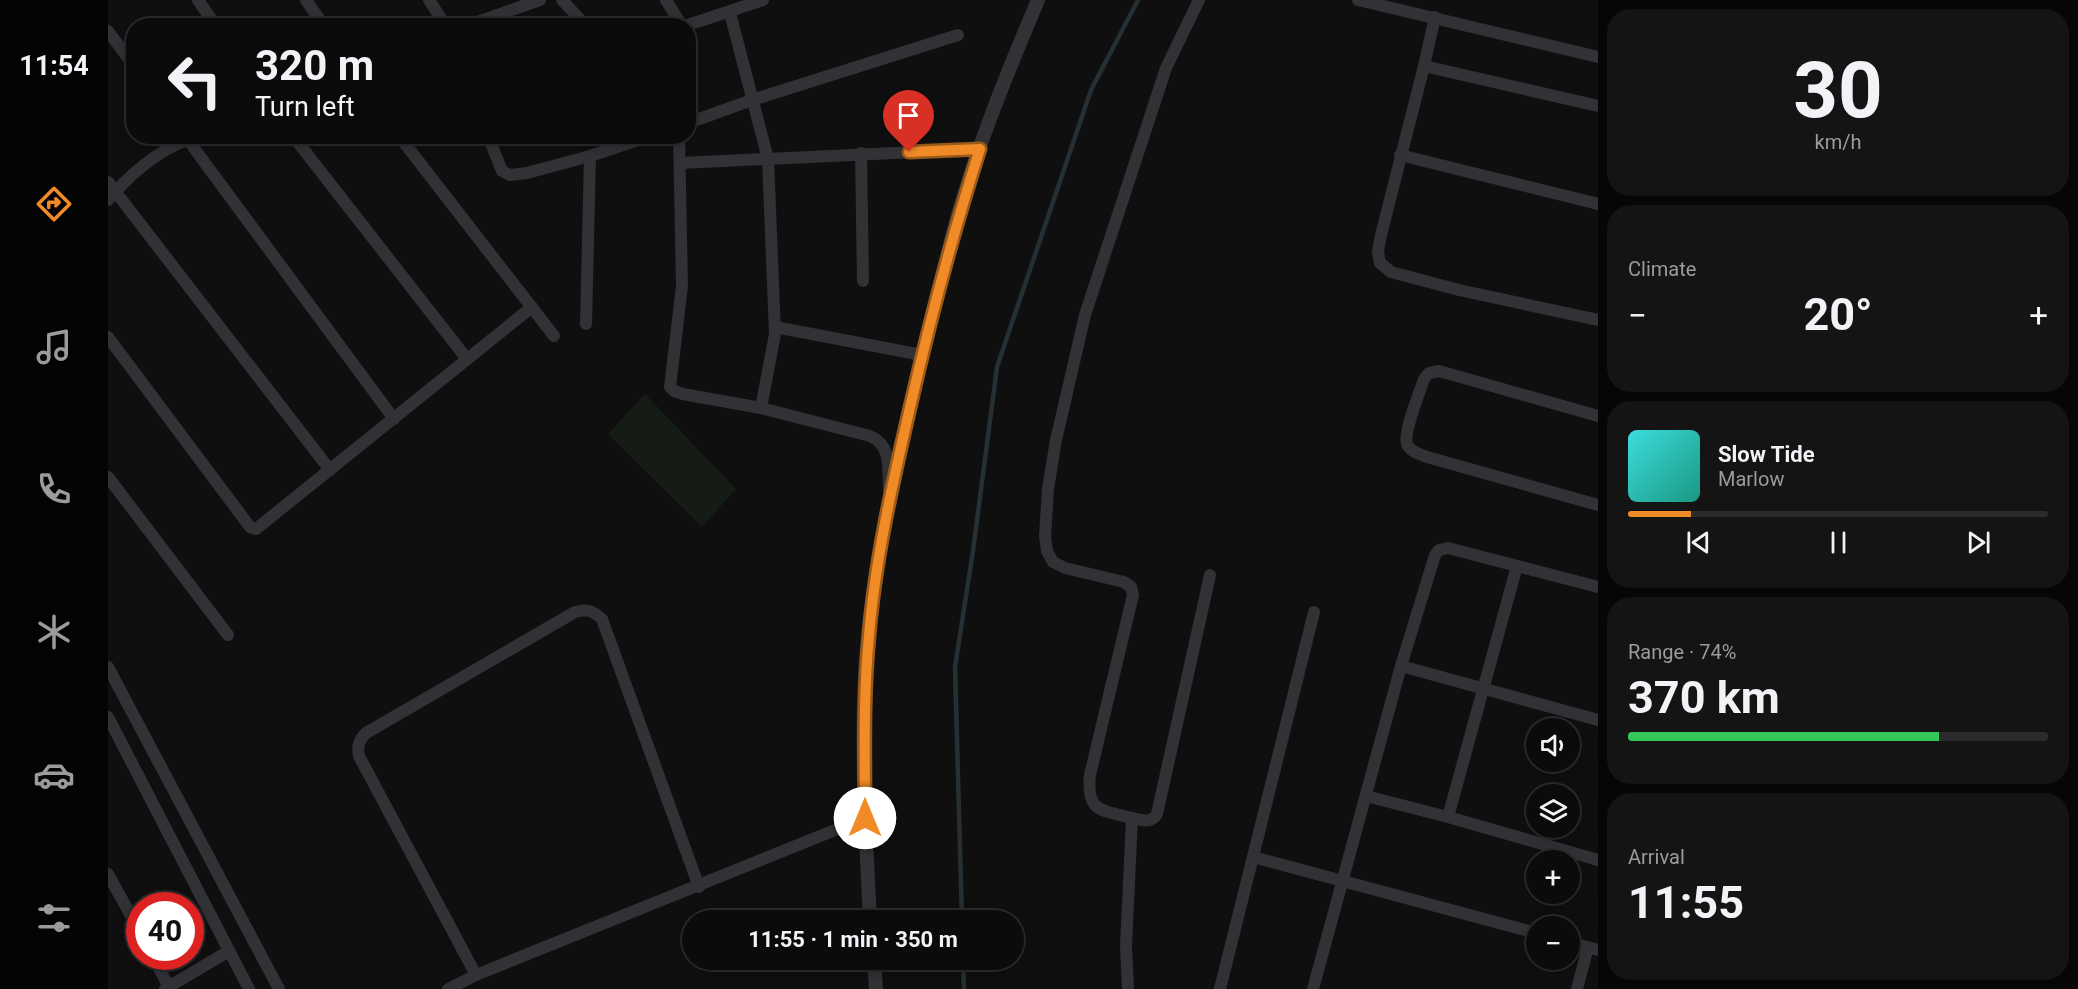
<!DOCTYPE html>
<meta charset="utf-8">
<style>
body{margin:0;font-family:Roboto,sans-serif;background:#141415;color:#f1f3f6;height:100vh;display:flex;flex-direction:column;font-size:22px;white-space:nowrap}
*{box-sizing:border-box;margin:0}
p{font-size:20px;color:#9a9b9d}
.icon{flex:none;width:33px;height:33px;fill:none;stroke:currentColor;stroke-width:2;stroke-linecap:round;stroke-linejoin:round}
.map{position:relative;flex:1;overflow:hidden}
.drawer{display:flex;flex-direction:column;gap:9px;padding:9px;background:#060607;width:480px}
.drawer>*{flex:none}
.guide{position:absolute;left:18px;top:18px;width:570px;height:126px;border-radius:24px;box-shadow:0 3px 15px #0003,0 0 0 2px #2b2b2d;background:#0b0b0c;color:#f1f3f6;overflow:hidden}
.tools{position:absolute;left:1418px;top:718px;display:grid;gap:12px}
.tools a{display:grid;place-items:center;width:54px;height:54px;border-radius:50%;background:#0b0b0c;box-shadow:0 3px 15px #0003,0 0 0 2px #2b2b2d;font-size:30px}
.speed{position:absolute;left:18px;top:892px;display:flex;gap:12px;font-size:30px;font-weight:700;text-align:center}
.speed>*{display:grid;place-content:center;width:78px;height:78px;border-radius:50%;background:#0b0b0c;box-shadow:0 3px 15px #0003,0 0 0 2px #2b2b2d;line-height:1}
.speed .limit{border:9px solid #d22;background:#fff;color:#111}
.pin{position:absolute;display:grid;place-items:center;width:51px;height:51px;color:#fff;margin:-62px -26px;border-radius:50% 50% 50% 0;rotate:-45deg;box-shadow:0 0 6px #0007}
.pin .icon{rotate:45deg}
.me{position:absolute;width:66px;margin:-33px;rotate:0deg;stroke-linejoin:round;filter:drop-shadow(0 0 4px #0008)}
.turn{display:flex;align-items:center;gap:21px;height:126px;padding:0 30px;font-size:27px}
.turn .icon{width:78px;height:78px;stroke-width:2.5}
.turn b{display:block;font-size:42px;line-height:51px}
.big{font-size:45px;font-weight:700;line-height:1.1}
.drawer .card{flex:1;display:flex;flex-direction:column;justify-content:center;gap:9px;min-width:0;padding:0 21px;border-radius:24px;background:#141415}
.drawer .dial{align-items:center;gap:0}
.dial b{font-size:78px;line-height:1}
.song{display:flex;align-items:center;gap:18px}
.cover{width:72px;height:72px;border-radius:9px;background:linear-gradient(135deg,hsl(180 70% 55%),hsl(170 70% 35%))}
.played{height:6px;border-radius:3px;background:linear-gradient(90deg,#f08b27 15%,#2b2b2d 15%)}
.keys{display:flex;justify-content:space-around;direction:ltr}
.heat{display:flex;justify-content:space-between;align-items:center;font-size:33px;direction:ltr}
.charge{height:9px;border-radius:4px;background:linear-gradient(90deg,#34c759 74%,#2b2b2d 0)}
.trip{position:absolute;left:574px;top:910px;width:342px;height:60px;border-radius:30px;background:#0b0b0c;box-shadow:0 3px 15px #0003,0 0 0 2px #2b2b2d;font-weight:700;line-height:60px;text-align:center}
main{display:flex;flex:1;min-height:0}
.tabs{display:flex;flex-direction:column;width:108px;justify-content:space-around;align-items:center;background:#040405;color:#9a9b9d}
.tabs .icon{width:42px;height:42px}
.tabs .active{color:#f08b27}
.tabs b{font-size:27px;color:#f1f3f6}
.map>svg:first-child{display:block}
</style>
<main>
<nav class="tabs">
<b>11:54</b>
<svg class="icon active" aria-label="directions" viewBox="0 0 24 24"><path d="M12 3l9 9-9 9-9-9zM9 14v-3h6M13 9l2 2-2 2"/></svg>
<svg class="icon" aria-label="music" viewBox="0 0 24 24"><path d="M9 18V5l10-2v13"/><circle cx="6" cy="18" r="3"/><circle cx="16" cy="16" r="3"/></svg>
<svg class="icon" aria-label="phone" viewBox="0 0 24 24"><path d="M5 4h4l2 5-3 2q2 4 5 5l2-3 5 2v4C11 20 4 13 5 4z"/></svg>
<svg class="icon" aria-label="climate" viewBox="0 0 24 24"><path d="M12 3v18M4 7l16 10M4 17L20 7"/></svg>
<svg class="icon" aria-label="car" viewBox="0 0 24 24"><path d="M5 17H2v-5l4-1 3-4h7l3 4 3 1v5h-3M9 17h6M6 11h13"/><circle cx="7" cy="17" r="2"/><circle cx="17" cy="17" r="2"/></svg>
<svg class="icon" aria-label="filters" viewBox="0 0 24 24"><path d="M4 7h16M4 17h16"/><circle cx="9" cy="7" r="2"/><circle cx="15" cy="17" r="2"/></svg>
</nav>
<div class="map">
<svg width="1490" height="989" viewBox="0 0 1490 989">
<rect width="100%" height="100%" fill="#0f0f10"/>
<polygon fill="#151b15" points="537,394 628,489 594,527 500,434"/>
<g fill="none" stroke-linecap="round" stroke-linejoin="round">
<g stroke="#262f33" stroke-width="4.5">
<polyline points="854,921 847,667 865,551 889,367 983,90 1030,0"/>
<polyline points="855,960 856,989"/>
</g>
<g stroke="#303235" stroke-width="12">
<polyline points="90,0 108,26"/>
<polyline points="198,0 216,26"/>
<polyline points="321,0 338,26"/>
<polyline points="454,0 478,26"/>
<polyline points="558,0 574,26"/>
<polyline points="1250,0 1490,57"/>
<polyline points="622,13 660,159 667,334 653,408"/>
<polyline points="1327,17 1316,66 1490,106"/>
<polyline points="358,26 432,0"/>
<polyline points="577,26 655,0"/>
<polyline points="0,31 26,66"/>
<polyline points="1316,66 1273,235 1270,251 1272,263 1283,272 1351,290 1490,320"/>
<polyline points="580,123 644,100 850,35"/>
<polyline points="77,136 286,419"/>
<polyline points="185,136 359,359"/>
<polyline points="291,136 446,336"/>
<polyline points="380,136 394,171 402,175 419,173 482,156 542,136"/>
<path d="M571 136 574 286 562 387 566 391 575 394 653 408 762 436C784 445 780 469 781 490"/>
<polyline points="753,153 755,281"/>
<polyline points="1292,155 1490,204"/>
<polyline points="572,163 872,149"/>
<polyline points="0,182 222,470"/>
<path d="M0 200C24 172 56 145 92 136"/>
<polyline points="478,324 482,156"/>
<polyline points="667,327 814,355"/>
<polyline points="0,337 142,527 148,529 424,307"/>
<path d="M1490 416 1331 371 1321 373 1316 379C1312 392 1295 432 1299 444 1302 452 1312 454 1319 457L1490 505"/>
<polyline points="0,477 120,635"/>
<polyline points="1293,666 1327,555 1331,550 1340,548 1490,587"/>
<polyline points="0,667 171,989"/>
<polyline points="0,717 141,989"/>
<polyline points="1258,796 1340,817 1409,566"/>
<polyline points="1340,817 1490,860"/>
<path d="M1024 818C1035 820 1043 824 1049 814L1102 575"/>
<polyline points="1145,857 1428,933"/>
<polyline points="0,874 32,932"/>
<polyline points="1461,942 1490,950"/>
<polyline points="45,957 61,987"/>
<path d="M368 975 251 756C249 746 251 740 258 733L467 612C479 609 484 610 494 619L591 887"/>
<polyline points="57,989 121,951"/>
<polyline points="340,989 368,975 757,818"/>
<path d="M1020 989 1018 946 1024 818C994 810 978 813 982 775L1025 595 1023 587 1016 582 957 568 945 562 939 551 937 536 940 489 948 440 977 315 1058 68 1091 0"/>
<polyline points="1112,989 1206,612"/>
<polyline points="1205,989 1293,666 1490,720"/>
<polyline points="1469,989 1480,947"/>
</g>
<g stroke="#303235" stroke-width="14">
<path d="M762 921C758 839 753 756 757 674 762 584 782 495 802 407 817 344 832 281 849 218 870 144 900 71 930 0"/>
<polyline points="766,960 768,989"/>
</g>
</g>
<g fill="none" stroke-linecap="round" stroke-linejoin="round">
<defs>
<path id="route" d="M757 818C757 758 755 697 761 636 767 561 784 486 801 412 821 324 844 236 872 149L801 152"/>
</defs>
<use href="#route" stroke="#9c5a19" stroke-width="15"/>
<use href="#route" stroke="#f08b27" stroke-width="10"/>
</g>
</svg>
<div class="tools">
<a><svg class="icon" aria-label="sound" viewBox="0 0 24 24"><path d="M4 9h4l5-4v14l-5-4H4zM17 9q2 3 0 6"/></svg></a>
<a><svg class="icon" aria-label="layers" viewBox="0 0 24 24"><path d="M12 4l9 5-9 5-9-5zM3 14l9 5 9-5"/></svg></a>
<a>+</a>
<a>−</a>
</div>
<div class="speed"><div class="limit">40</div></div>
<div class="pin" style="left:801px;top:152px;background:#d93025"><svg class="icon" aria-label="arrive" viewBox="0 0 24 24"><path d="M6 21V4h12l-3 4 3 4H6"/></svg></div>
<svg class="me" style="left:757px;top:818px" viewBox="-20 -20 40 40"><circle r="19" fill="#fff"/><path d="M0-13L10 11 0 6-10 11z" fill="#f08b27"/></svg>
<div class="trip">11:55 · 1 min · 350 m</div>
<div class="guide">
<div class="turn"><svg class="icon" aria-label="left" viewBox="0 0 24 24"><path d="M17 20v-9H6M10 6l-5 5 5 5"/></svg><div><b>320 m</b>Turn left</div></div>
</div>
</div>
<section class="drawer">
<div class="card dial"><b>30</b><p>km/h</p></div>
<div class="card"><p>Climate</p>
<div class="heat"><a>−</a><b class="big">20°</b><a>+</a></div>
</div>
<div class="card">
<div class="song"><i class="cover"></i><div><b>Slow Tide</b><p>Marlow</p></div></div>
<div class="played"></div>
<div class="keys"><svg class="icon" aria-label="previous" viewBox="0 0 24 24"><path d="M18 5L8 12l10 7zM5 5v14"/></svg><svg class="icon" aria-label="pause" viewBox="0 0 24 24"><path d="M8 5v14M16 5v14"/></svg><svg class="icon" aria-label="next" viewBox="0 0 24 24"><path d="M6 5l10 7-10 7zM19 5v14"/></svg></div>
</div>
<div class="card"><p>Range · 74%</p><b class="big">370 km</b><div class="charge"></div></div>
<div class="card"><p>Arrival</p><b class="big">11:55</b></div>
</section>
</main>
